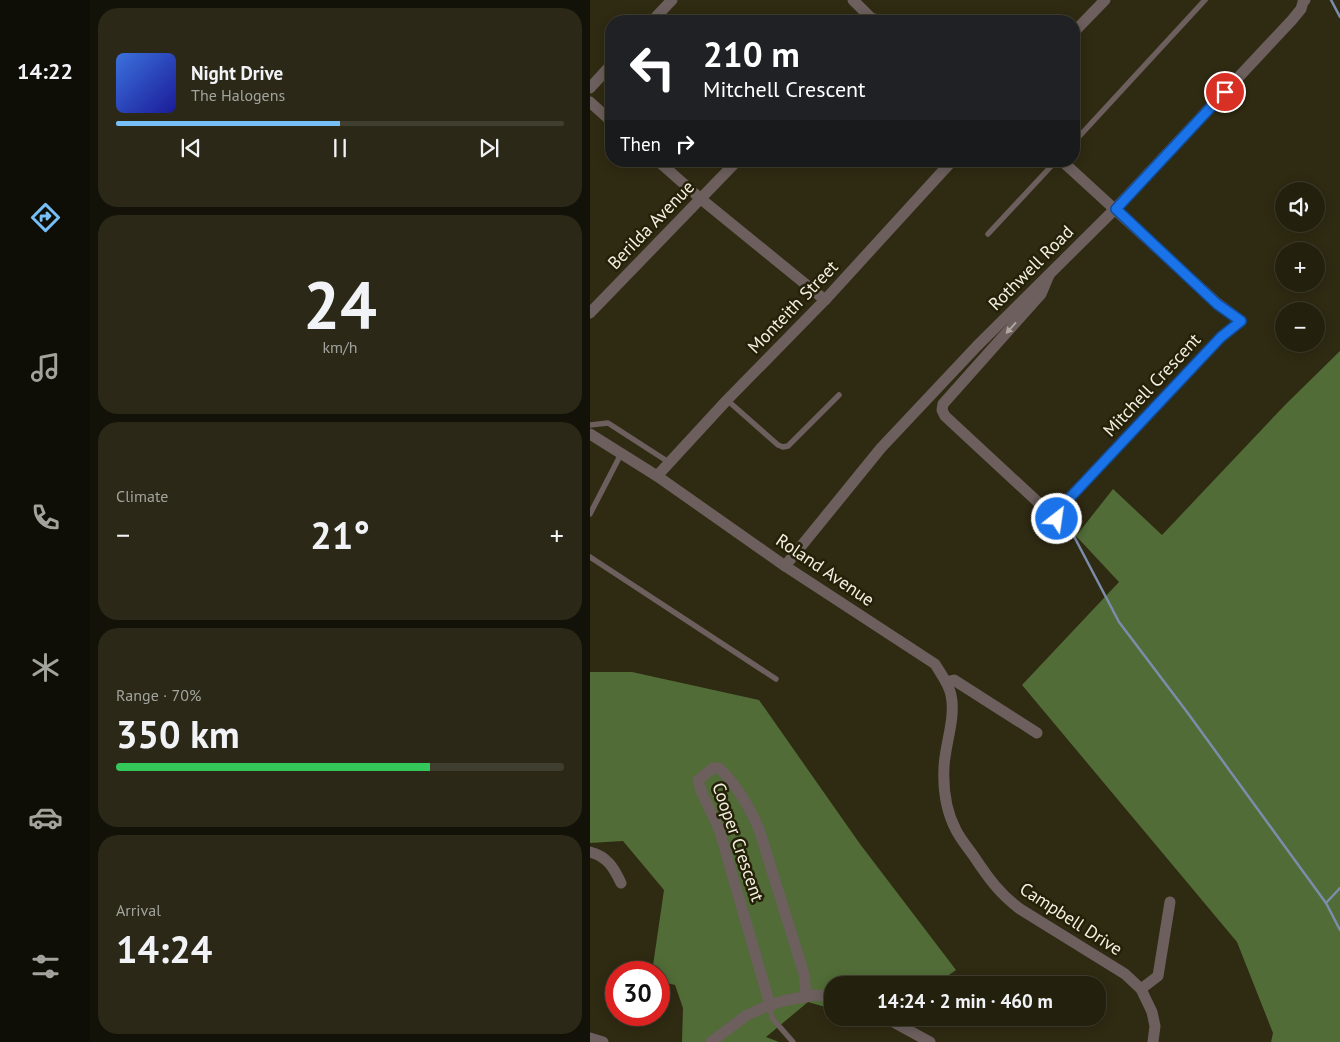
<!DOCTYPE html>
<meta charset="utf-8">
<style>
body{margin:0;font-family:"PT Sans",sans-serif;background:#2b2817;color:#f1f3f6;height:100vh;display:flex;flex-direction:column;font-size:19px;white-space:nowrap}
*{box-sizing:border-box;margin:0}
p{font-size:16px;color:#a3a39e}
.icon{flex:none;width:28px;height:28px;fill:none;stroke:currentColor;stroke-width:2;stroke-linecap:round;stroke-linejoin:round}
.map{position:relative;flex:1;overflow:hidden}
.panel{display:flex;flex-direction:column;gap:8px;padding:8px;background:#131208;width:500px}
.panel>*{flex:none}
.banner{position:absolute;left:15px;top:15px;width:475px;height:152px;border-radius:20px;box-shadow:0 2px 12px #0003,0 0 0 1px #403e2e;background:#202124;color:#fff;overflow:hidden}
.tools{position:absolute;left:685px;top:182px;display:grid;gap:10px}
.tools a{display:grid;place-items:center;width:50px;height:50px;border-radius:50%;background:#23200e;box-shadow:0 2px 12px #0003,0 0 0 1px #403e2e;font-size:25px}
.speed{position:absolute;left:15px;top:961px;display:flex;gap:10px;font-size:25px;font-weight:700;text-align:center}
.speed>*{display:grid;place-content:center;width:65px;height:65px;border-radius:50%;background:#23200e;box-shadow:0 2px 12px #0003,0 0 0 1px #403e2e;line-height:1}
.speed .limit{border:8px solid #d22;background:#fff;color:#111}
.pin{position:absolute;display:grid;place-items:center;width:42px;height:42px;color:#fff;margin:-21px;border:2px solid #fff;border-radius:50%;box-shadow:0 1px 5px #0007}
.me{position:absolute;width:55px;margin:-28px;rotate:30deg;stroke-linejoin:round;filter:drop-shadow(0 0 4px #0008)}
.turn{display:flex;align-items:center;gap:18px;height:105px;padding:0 15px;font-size:22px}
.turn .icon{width:65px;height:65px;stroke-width:2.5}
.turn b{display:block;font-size:35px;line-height:42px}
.then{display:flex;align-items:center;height:48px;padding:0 15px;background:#0003;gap:10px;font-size:19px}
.big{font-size:38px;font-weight:700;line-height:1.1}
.panel .card{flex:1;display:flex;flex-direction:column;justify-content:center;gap:8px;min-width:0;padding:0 18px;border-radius:20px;background:#2b2817}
.panel .dial{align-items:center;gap:0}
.dial b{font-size:65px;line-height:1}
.song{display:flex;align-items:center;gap:15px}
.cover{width:60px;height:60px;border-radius:8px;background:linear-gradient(135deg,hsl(220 70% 55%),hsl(240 70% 35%))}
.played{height:5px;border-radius:2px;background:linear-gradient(90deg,#77bff7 50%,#403e2e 50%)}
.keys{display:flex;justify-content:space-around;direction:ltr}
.heat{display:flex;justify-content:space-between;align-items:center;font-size:28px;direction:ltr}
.charge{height:8px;border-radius:4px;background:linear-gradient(90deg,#34c759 70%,#403e2e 0)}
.trip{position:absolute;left:234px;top:976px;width:282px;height:50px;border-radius:20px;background:#23200e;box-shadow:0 2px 12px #0003,0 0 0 1px #403e2e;font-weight:700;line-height:50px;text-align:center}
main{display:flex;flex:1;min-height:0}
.tabs{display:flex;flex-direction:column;width:90px;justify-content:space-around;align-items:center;background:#0e0d06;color:#a3a39e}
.tabs .icon{width:35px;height:35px}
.tabs .current{color:#77bff7}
.tabs b{font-size:22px;color:#f1f3f6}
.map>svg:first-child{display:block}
</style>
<main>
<nav class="tabs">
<b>14:22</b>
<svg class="icon current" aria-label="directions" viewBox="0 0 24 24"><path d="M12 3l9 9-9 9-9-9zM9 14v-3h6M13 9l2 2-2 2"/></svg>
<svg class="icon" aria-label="music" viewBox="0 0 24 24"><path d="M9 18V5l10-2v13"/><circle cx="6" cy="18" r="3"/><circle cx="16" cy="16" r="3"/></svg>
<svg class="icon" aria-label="phone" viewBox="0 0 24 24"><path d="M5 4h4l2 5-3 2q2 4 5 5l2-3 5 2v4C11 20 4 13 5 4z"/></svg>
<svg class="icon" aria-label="climate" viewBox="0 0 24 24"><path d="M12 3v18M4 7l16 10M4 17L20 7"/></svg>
<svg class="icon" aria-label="car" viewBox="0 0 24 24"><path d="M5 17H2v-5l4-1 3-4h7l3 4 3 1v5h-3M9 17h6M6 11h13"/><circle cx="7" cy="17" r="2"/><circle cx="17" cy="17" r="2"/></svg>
<svg class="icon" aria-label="filters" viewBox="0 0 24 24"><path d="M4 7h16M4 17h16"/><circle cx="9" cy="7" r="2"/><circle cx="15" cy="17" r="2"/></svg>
</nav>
<section class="panel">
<div class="card">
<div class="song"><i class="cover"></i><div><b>Night Drive</b><p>The Halogens</p></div></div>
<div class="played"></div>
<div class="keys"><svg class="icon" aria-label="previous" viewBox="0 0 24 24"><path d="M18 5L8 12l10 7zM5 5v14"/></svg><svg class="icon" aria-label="pause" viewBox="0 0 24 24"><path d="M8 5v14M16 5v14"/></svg><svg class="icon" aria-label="next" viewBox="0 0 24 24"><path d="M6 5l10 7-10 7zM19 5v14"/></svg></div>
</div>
<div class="card dial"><b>24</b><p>km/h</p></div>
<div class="card"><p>Climate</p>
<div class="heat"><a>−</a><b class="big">21°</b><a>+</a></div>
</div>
<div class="card"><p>Range · 70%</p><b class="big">350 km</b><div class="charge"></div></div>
<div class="card"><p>Arrival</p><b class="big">14:24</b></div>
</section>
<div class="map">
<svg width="750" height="1042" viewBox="0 0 750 1042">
<rect width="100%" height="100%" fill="#2f2a12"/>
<g fill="#516c37">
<polygon points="750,351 750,1042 681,1042 683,1033 647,942 432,685 529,582 486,536 523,489 572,535 695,405"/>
<polygon points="0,672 42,672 169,700 270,844 366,970 345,985 242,985 242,1009 218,1002 176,1037 189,1042 92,1042 93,1008 85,985 69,981 69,972 62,972 74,890 33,841 0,843"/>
</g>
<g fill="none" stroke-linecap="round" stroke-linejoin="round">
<g stroke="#7c8dab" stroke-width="2.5">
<polyline points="741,0 750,17"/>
<polyline points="477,523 529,622 597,712 736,903 750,930"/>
<polyline points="736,903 750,888"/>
</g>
<g stroke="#6c5f5e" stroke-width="5.5">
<polyline points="484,142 615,0"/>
<polyline points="398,234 466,161"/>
<polyline points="137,400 188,445 193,447 198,446 249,395"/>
<polyline points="0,425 18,423 80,463"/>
<polyline points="0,514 31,454"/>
<polyline points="0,557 186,679"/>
<polyline points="180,1005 182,1018 203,1042"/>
</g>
<g stroke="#6c5f5e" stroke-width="11">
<polyline points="263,0 281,18 292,21"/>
<polyline points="62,21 82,0"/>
<polyline points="484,32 515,0"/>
<polyline points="0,88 21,65"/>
<polyline points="0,102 21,121"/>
<polyline points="68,161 111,199 235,300"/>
<polyline points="459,275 451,294 353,404 352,410 355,416 451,505 465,508 473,505 631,337 651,321 627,303 472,161"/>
<polyline points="0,313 147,161"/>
<path d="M0 434 67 476 195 566 345 664C351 674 359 684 361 695 366 718 355 744 354 767 353 787 356 811 366 830 371 840 379 849 385 858 399 879 410 894 430 909L535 974 551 989 562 1012 565 1026 563 1042"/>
<polyline points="67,476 137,400 235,300 362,161"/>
<polyline points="465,508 468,530"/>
<polyline points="195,566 291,448 387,346 525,209 702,20 711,9 713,2 715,0"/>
<polyline points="356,682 364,680 447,733"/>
<path d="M0 852C17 856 24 868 31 883"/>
<polyline points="551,989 568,976 580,902"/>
<path d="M180 1005 129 829 111 791 108 780 123 768H129C147 785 159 806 169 829L214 974 216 997"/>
<polyline points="296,1018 340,1042"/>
<polyline points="0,1038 13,1042"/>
<polyline points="121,1042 157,1015 180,1005 197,1000 226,995 242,997"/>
</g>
</g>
<defs><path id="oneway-solid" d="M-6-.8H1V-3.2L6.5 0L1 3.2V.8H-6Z" transform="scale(1.25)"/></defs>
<use fill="#b0a8a0" href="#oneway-solid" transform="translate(421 328) rotate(132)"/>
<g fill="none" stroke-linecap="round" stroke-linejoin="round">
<defs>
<polyline id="route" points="467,519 465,508 473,505 631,337 651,321 627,304 526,209 635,92"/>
</defs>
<use href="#route" stroke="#114b97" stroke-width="12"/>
<use href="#route" stroke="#1a73e8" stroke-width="9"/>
</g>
<g text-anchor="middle" stroke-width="5" stroke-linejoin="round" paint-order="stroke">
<g font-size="18" fill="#f3f0e2" stroke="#252008">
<text transform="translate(61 225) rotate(-46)" y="6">Berilda Avenue</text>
<text transform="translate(441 268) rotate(-45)" y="6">Rothwell Road</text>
<text transform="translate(203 307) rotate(-46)" y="6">Monteith Street</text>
<text transform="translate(562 385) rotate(-47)" y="6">Mitchell Crescent</text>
<text transform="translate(235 570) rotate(34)" y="6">Roland Avenue</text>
<text transform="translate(148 842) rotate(71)" y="6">Cooper Crescent</text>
<text transform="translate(481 919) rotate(33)" y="6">Campbell Drive</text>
</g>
</g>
</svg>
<div class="tools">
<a><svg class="icon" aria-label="sound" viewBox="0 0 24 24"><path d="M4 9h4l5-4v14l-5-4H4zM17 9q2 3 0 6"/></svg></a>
<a>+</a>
<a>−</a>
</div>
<div class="speed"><div class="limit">30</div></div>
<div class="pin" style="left:635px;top:92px;background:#d93025"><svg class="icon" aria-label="arrive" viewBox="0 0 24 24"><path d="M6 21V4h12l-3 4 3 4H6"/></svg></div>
<svg class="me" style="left:467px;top:519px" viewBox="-20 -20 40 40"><circle r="17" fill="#1a73e8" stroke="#fff" stroke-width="3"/><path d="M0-11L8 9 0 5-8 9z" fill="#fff"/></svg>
<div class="trip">14:24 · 2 min · 460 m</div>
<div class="banner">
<div class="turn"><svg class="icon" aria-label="left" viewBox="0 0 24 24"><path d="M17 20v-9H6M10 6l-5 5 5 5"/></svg><div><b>210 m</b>Mitchell Crescent</div></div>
<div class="then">Then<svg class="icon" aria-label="right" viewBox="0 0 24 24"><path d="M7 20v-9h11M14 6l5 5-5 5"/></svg></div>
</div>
</div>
</main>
